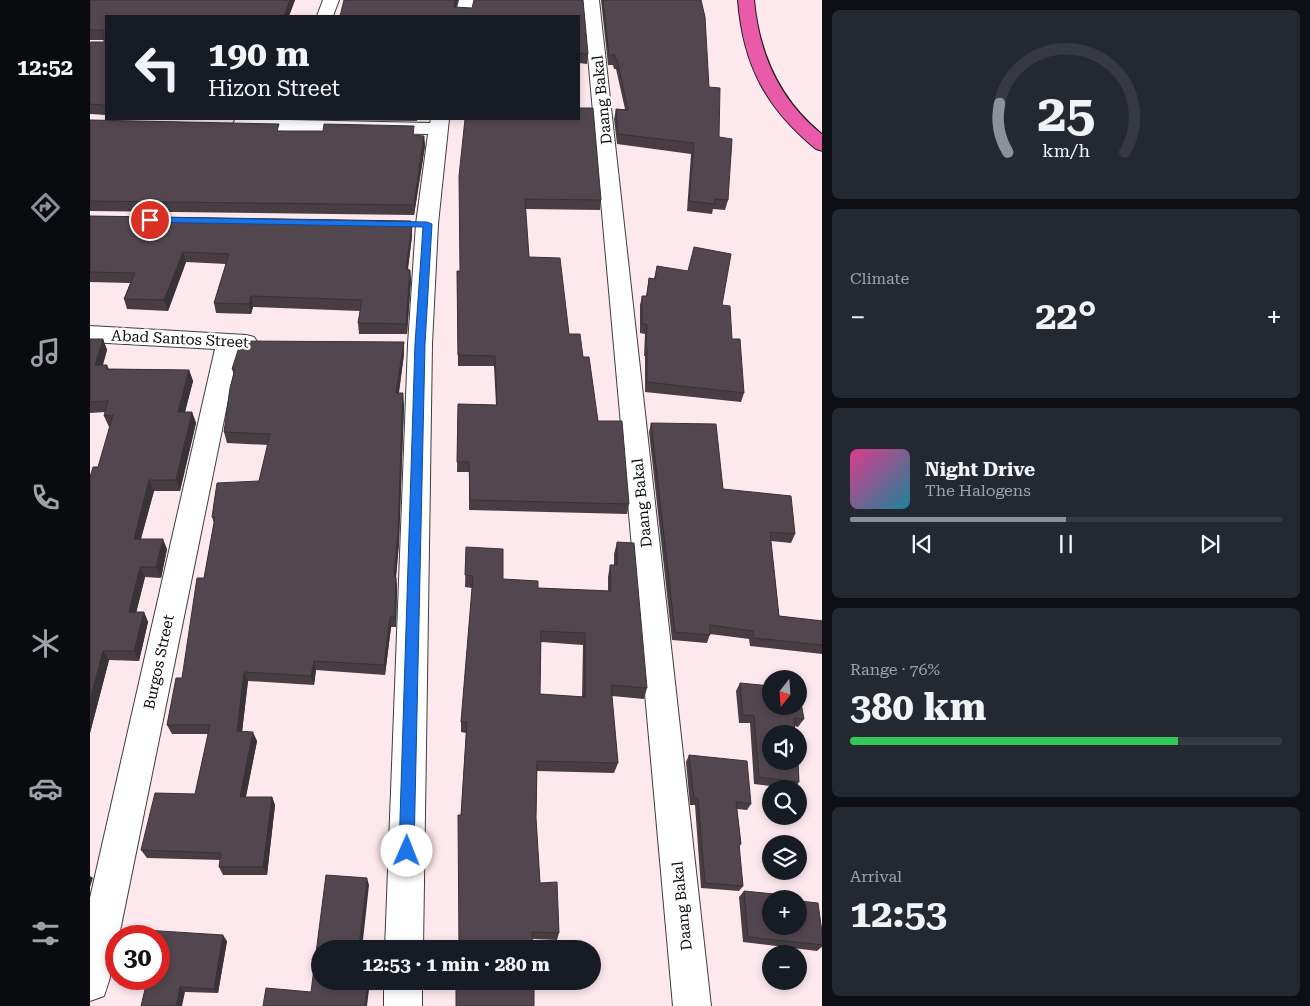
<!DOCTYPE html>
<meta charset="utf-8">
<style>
body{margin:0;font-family:"Roboto Serif",serif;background:#242831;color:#f1f3f6;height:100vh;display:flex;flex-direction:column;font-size:19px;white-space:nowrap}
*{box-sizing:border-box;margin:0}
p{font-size:16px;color:#9ea1a6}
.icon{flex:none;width:28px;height:28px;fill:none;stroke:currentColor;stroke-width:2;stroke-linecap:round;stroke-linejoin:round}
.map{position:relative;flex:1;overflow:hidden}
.panel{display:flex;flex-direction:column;gap:10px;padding:10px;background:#0d0f14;width:488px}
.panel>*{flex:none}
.top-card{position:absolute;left:15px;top:15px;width:475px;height:105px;border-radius:0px;box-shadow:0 2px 8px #0003;background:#171b24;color:#f1f3f6;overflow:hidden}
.needle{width:32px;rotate:197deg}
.controls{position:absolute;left:672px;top:670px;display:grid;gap:10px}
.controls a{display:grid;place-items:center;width:45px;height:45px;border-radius:50%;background:#171b24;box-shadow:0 2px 8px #0003;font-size:25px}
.speed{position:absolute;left:15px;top:925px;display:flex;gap:10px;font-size:25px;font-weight:700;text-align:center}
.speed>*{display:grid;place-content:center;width:65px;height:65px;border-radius:50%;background:#171b24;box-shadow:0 2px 8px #0003;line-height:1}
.speed .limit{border:8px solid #d22;background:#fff;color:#111}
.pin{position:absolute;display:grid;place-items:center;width:42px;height:42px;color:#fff;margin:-21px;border:2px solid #fff;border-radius:50%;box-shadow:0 1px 5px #0007}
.me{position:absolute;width:55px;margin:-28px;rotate:1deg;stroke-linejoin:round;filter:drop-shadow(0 0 4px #0008)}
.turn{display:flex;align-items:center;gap:18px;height:105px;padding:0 20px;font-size:22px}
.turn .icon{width:65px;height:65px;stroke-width:2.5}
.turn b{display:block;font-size:35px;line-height:42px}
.big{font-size:38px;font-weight:700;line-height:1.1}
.panel .tile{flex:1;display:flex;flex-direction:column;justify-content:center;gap:8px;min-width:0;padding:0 18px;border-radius:8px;background:#242831}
.panel .dial{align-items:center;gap:0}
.dial svg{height:130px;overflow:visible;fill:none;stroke:#363941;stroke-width:7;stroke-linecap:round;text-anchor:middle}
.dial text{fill:#f1f3f6;stroke:none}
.song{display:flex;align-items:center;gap:15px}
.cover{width:60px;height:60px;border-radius:8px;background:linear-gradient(135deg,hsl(330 70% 55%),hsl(190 70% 35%))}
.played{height:5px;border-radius:2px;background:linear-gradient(90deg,#8c9099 50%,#363941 50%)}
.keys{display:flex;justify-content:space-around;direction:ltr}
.heat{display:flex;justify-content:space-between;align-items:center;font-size:28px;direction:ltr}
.charge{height:8px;border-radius:4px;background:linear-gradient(90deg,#34c759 76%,#363941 0)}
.trip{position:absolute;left:221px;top:940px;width:290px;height:50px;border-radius:25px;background:#171b24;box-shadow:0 2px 8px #0003;font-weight:700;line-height:50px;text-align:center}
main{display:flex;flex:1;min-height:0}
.menu{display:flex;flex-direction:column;width:90px;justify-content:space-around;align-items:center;background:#090b0e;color:#9ea1a6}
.menu .icon{width:35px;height:35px}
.menu .on{color:#8c9099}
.menu b{font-size:22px;color:#f1f3f6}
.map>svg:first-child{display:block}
</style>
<main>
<nav class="menu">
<b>12:52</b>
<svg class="icon on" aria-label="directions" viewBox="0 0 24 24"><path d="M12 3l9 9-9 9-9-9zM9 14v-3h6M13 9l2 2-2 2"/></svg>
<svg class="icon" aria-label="music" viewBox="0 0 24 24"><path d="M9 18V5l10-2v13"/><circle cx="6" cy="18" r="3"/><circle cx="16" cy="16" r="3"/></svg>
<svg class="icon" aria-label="phone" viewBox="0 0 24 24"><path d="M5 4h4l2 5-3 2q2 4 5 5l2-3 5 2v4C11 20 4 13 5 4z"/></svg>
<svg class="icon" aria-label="climate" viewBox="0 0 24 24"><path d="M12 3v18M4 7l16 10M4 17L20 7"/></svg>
<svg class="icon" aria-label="car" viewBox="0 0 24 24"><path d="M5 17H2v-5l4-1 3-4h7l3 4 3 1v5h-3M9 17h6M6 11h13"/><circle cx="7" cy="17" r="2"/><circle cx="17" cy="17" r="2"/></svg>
<svg class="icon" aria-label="filters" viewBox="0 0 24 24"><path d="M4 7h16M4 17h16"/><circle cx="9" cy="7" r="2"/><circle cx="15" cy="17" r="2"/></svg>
</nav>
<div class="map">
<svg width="733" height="1006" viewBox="0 0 733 1006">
<rect width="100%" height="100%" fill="#fde9ed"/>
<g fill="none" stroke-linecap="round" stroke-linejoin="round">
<defs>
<g id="street">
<polygon points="233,0 249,0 243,16 227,16"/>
<polygon points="369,0 385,0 381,16 365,16"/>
<polygon points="493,0 509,0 621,1006 583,1006"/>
<polygon points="150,119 340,123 341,119 359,119 348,224 342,344 333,949 295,949 318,344 326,224 338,134 152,130 145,128 143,124 145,120"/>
<path d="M0 326 156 335 164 337 168 343 164 349 148 351 29 936H26C26 956 21 977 14 996L0 1001V898L125 349 0 342Z"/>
<rect x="294" y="981" width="38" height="25"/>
</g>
<path id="highway" d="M648 0H664C669 54 689 100 733 135V151L726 149C676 108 653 65 648 0Z"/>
</defs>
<use href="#street" stroke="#3d3d3d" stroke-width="2"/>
<use href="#highway" stroke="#1b1b1b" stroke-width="2"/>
<use href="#street" fill="#fff" fill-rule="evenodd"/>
<use href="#highway" fill="#e95ba9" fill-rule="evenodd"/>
</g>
<g fill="#473d43" fill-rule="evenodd">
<polygon points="0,0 205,0 199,16 16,16 16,115 0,114 0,42 14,42 14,40 0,40"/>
<polygon points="254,0 368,0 366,7 498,54 497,64 489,63"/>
<polygon points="511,0 611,0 619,87 629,137 638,200 635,210 623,209 622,214 597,211 601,154 527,144 524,119 526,109 535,109 526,69 524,69 523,65 518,65"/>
<polygon points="238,119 327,119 327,121 239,120"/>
<polygon points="375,119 511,200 510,210 435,209 439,257 479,334 493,357 508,421 539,504 537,514 379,510 379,472 367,472 368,404 406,405 404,366 368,366 367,271 370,271"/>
<polygon points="0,120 190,131 334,136 335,146 324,215 0,211"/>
<polygon points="0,216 322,226 322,236 318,270 320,270 321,280 317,334 269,334 268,323 270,311 163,307 161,314 126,313 124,303 136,264 96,262 78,311 37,309 34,299 40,283 0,282"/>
<polygon points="567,266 632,305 642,339 654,393 651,402 555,392 555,356 554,356 555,334 550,333 550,305 552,296 556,296 559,278 564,279"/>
<polygon points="0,339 13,339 17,350 13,365 17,365 19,369 99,370 103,381 95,412 102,412 106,423 90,491 64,491 51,539 77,549 71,578 55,577 46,612 54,612 58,622 49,661 19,660 0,733 0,477 8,467 20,426 19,427 14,416 15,412 0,413"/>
<polygon points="314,342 314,354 309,393 314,405 309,543 306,577 307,588 306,627 301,627 295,675 226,670 224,685 158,681 152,732 167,741 156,797 182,797 185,805 177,875 133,875 129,867 130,860 57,858 51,850 105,794 118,734 82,734 77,725 92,678 114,578 124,523 122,517 169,481 178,445 137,443 134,432 144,375 142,369"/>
<polygon points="561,423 633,489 705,534 701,543 681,541 689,616 733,621 732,654 660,646 659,639 620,634 617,643 582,640 559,432"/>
<path d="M527 542 557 688 554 699 522 696 528 763 524 773 447 771 446 818 450 883 469 933 467 940 443 939 371 815 376 733 371 732V722L382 588 375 587 376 547 413 579 448 588 518 591V577L520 565H524V554ZM451 642 493 645 492 697 450 694Z"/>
<polygon points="650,683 714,719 708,727 705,726 709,782 704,789 664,784 660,723 649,723 646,691"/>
<polygon points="599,755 661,804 657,810 647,809 651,844 649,848 653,886 649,891 611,888 605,805 600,805 596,762"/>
<polygon points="654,891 681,899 733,940 733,946 727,951 653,942 649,897"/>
<polygon points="137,941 128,993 95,992 56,985 33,984 26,979"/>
</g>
<g fill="#393237">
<polygon points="200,0 205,0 199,16 194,16"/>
<polygon points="365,0 368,0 364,16 364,7"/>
<polygon points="334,136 335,146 324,215 324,205"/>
<polygon points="321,221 321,231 322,226 322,236 316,280 316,269"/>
<polygon points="93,252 96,262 78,311 74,300"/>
<polygon points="320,270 321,280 317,334 316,324"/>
<polygon points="161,296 163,307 161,314 159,304"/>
<polygon points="13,339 17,350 9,376 5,365"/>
<polygon points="314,342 314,354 307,404 306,393"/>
<polygon points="99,370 103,381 92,423 88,412"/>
<polygon points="313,393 314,405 309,543 305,588 304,577"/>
<polygon points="102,412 106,423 90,491 86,480"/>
<polygon points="59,480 64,491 48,549 44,539"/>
<polygon points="73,539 77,549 71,578 66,567"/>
<polygon points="50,567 55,577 44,622 39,612"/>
<polygon points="306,577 307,588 306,627 305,617"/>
<polygon points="54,612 58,622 49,661 44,651"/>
<polygon points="300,617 301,627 295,675 294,665"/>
<polygon points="13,651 19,660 0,733 0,700"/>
<polygon points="224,661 226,670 224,685 221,676"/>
<polygon points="154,672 158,681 151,740 147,731"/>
<polygon points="163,732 167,741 154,805 150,797"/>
<polygon points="182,797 185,805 177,875 173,867"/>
<polygon points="0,876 3,878 0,887"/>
<polygon points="277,878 279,885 272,949 269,945"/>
<polygon points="133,935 137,941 128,993 124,989"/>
<polygon points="278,981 280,981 277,1006 275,1006"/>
<polygon points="90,987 95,992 92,1006 86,1006"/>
</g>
<g fill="#52474e" stroke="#393237" fill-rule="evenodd">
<polygon points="0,0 200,0 194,16 16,16 16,107 15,107 13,105 0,104 0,42 14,42 14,30 0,30"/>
<polygon points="254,0 365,0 364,7 382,8 384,0 493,0 498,54 491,53 489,58 489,16 250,16"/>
<polygon points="513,0 611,0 615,17 619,87 630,88 629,137 642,139 638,200 625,199 625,204 599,201 604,143 528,134 526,109 538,110 527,59 525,59 525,55 519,55"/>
<polygon points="489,108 503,108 511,200 435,199 439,257 470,258 479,334 490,334 493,357 499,357 508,421 532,421 539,504 380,500 379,462 367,462 368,404 407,405 405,356 368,355 367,271 370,271 369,176 375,119 489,119"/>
<polygon points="0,120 189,124 187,131 233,131 234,124 324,126 323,135 334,136 324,205 0,201"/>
<polygon points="0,216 321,221 320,226 322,226 316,269 320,270 316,324 268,323 272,300 161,296 159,304 124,303 139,254 93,252 74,300 34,299 45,273 0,272"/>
<polygon points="604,247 641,254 632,305 640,306 642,339 650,339 654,393 557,382 557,347 556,347 557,324 552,324 552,296 557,296 559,278 565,279 567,266 598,271"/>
<polygon points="0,339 13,339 5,365 17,365 16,369 99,370 88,412 102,412 86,480 59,480 44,539 73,539 66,567 50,567 39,612 54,612 44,651 13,651 0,700 0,477 3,467 8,467 23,415 14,416 18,401 0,402"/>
<polygon points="151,341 314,342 306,393 313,393 308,532 304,577 306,577 305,617 300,617 294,665 224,661 221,676 154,672 147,731 163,732 150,797 182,797 173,867 129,867 131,853 51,850 65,793 105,794 120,725 77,725 86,678 92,678 107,578 114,578 125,517 122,517 127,483 169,481 180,434 134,432 140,388 145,369 142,369"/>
<polygon points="561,423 626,424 633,489 701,496 705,534 680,532 689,616 733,621 733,645 664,638 663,631 620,625 620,635 585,632"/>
<path d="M527 542 544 543 557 688 521 685 528 763 447 761 446 818 450 883 467 882 469 933 442 932 443 949H369L368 815H371L377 722H371L383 576 375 575 376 547 413 549V579L448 581V588L521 591 520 565H527ZM451 631 495 633V697L450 694Z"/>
<polygon points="650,683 681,686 681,706 709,706 709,692 714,719 704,718 705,734 681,734 681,761 708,761 709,782 669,777 664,716 653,715"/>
<polygon points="599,755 657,761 661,804 646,802 651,844 649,844 653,886 615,883 608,799 604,798"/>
<polygon points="236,875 277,878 269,945 282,946 282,949 230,949 230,981 278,981 275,1006 173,1006 176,988 221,992"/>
<polygon points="654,891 704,896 704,899 681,899 681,926 709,926 709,901 728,903 733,940 733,945 658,937"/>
<polygon points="39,929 133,935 124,989 90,987 86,1006 51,1006 57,981 26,979 69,979 69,936 37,936"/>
<rect x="366" y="981" width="78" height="25"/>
</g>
<polygon fill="#1a73e8" stroke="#114b97" points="60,217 337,222 342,224 335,344 324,851 322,856 317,858 312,856 309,851 325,344 333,227 56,222 56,218"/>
<g text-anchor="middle" stroke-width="5" stroke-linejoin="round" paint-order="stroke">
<g font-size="15" fill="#0a0a0a" stroke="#fff">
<text transform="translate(512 100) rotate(-96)" y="5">Daang Bakal</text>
<text transform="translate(90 339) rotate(3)" y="5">Abad Santos Street</text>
<text transform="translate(552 503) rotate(-96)" y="5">Daang Bakal</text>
<text transform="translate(69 662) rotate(-78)" y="5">Burgos Street</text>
<text transform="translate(592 906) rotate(-96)" y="5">Daang Bakal</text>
</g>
</g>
</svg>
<div class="controls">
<a><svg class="needle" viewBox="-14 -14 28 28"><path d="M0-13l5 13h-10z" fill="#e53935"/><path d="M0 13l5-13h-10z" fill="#9ea1a6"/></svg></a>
<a><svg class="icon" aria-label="sound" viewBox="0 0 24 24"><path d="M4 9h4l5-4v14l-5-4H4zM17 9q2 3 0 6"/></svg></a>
<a><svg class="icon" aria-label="search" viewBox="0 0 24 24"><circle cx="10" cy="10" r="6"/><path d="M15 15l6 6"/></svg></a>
<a><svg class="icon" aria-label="layers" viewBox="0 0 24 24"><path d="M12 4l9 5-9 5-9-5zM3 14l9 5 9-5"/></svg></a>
<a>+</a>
<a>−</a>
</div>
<div class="speed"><div class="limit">30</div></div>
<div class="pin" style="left:60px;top:220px;background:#d93025"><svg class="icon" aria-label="arrive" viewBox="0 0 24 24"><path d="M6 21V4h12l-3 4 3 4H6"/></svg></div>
<svg class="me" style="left:317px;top:851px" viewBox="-20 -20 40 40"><circle r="19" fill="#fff"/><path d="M0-13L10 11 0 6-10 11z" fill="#1a73e8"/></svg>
<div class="trip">12:53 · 1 min · 280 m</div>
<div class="top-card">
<div class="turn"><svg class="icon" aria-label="left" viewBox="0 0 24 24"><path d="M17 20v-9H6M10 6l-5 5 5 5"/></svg><div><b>190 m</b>Hizon Street</div></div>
</div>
</div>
<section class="panel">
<div class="tile dial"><svg viewBox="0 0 100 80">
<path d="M14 69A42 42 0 1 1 86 69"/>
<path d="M14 69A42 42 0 0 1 9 39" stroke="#8c9099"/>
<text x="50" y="56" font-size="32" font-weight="700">25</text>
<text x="50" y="72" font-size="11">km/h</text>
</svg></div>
<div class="tile"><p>Climate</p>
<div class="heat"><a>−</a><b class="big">22°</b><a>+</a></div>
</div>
<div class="tile">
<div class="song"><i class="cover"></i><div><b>Night Drive</b><p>The Halogens</p></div></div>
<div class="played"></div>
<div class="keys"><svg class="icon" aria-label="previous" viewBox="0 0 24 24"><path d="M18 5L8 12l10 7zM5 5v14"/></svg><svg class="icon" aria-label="pause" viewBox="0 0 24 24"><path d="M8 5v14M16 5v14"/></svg><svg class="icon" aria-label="next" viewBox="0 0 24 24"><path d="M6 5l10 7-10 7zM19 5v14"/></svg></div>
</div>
<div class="tile"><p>Range · 76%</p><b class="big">380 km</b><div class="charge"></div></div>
<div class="tile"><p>Arrival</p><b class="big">12:53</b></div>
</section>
</main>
